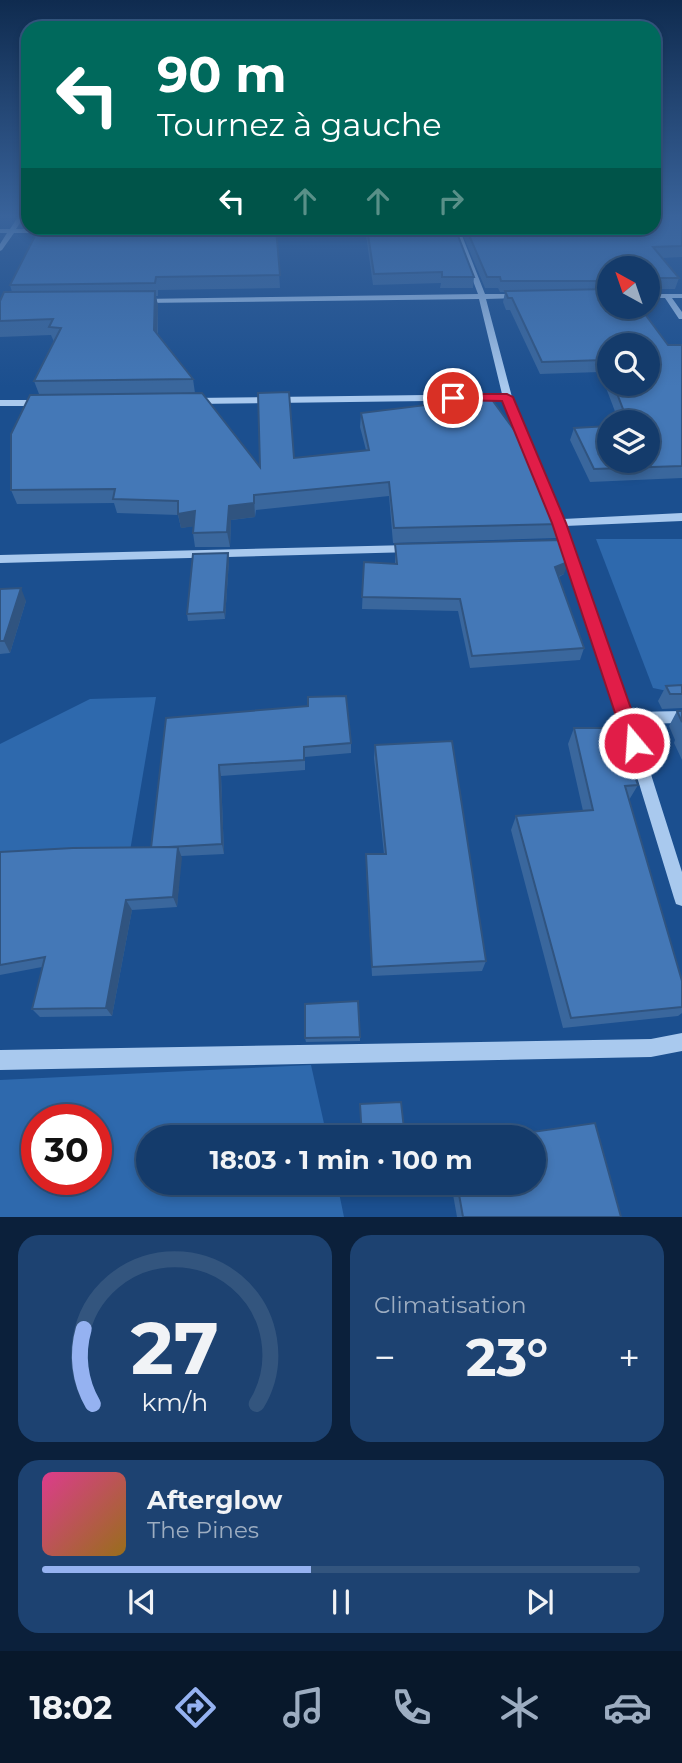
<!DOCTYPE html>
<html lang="fr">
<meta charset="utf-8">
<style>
body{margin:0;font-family:Montserrat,sans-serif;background:#1d4271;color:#f1f3f6;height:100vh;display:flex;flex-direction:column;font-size:26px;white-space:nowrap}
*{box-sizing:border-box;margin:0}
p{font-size:23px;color:#9dadc1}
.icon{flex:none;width:38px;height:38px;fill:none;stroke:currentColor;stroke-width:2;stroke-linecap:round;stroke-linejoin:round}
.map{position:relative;height:1217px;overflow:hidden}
.panel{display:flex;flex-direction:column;gap:18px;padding:18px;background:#0b203b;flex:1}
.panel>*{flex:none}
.top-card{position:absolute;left:21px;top:21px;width:640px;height:214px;border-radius:21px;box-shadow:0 4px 10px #0003,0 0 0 2px #33557e;background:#00695c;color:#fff;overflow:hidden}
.needle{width:46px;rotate:320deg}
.controls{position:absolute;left:597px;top:256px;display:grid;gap:14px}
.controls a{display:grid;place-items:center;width:63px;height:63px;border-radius:50%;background:#143b6b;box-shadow:0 4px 10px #0003,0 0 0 2px #33557e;font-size:35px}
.speed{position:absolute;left:21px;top:1104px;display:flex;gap:14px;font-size:35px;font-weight:700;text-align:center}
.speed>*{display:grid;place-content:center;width:91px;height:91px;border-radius:50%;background:#143b6b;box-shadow:0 4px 10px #0003,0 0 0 2px #33557e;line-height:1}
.speed .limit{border:10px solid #d22;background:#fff;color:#111}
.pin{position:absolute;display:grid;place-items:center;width:60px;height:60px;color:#fff;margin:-30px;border:4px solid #fff;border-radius:50%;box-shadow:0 2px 7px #0007}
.me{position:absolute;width:77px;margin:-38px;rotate:342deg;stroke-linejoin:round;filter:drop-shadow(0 0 5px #0008)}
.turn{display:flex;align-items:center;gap:24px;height:147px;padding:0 21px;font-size:32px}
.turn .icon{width:91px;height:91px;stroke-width:2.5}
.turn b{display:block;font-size:49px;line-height:60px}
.lanes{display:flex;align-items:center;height:66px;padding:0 21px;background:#0003;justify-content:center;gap:35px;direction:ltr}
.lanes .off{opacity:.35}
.big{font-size:52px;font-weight:700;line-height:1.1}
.panel .tile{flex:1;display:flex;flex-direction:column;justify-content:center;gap:10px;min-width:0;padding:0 24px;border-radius:21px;background:#1d4271}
.panel .dial{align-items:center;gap:0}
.dial svg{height:182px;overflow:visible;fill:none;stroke:#33557e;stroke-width:7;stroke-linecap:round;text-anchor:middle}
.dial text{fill:#f1f3f6;stroke:none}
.song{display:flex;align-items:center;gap:21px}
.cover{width:84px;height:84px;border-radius:10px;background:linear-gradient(135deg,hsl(330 70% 55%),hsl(40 70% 35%))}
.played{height:7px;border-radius:4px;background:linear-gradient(90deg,#95b2f1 45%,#33557e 45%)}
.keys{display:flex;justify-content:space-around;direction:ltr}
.heat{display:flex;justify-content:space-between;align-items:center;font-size:38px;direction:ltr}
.panel .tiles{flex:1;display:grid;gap:18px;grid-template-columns:1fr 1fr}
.tile:last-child{grid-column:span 2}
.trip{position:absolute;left:136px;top:1125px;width:410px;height:70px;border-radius:35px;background:#143b6b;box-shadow:0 4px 10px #0003,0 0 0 2px #33557e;font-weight:700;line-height:70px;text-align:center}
.tab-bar{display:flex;height:112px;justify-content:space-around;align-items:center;background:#08182b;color:#9dadc1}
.tab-bar .icon{width:49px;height:49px}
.tab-bar .current{color:#95b2f1}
.tab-bar b{font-size:32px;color:#f1f3f6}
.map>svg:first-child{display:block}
</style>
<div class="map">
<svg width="682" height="1217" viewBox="0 0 682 1217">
<rect width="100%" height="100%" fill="#1b4f8f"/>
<g fill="#2e69ad" fill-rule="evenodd">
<polygon points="596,539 682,539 682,694 653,688"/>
<polygon points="156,697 130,851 0,857 0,744 90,699"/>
<path d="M311 1065 327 1137 149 1138V1183H337L344 1217H0V1080ZM37 1120H96V1180H37Z"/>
</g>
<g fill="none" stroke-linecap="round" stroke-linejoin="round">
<g fill="#a9c9ee" fill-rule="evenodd">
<polygon points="18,217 24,217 16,229 52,229 55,231 52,233 14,233 2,250 0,251 0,244 7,233 0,233 0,229 10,229"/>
<polygon points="256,228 296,228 293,230 259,230"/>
<polygon points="453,228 459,228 485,294 521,294 525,296 521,298 486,299 512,397 540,464 539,466 535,467 530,464 504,400 193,404 188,401 193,398 502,394 479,299 140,303 136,301 140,299 478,294"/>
<polygon points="648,294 682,294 682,298 672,298 682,312 682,319 679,319 665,298 648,298"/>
<polygon points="0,400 42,400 47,403 42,406 0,406"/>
<polygon points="554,507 558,508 563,519 682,513 682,521 565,526 631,712 682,711 682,723 635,724 682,872 682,906 676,904 674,898 619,718 549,510"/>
<polygon points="409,545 413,546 415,549 413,552 0,563 0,555"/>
<polygon points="682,1033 682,1051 651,1057 0,1070 0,1050 651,1039"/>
</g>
</g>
<g fill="#3a679d" fill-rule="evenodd">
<path d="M654 217H682V257L662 258 679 278 675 289H648V268H609V306L668 345H682V478L590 482 570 440 574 428 609 460 648 422H619L600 372 540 374 510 310H506L503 302 505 292H500L498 288H485L460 228H654ZM609 345 648 383H609Z"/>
<polygon points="276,228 280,288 158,290 158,296 156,296 158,306 158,334 193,379 195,393 260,467 294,458 366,450 360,427 361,413 560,524 556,538 393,543 389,496 256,510 255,517 231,520 230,547 195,547 193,533 193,526 181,528 178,515 117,513 114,503 17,504 11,490 39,394 34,381 54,342 51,335 0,337 0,301 12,292 10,285"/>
<polygon points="365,228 455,228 474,277 473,288 440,288 441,283 373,285"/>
<polygon points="395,544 564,574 559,577 584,648 580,660 470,668 458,611 362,609 364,562 395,564"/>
<polygon points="228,553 229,560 225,619 188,621 187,614"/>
<polygon points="0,589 26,601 10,653 0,654"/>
<polygon points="682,685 682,708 662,709 658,701 666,686"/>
<polygon points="677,711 682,711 682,760 674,743 675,740 669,726"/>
<polygon points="166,718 351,743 351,753 305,757 305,770 221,776 224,854 181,856 177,907 132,910 112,1016 40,1017 32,1009 42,967 0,975 0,852 151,848"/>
<polygon points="574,728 638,785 629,800 682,981 682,1013 678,1016 563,1028 511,830 516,816 583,811 568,744"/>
<polygon points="375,745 486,961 482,971 372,976 366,865 366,854 384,854 374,758"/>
<polygon points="360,1037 360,1041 306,1042 305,1038"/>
<polygon points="451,1183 534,1183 621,1217 457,1217"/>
</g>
<g fill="#305480">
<polygon points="155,291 158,306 157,345 154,330"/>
<polygon points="254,495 255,517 231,520 230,547 227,532 229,506"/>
<polygon points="195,511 198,526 181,528 178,514"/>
<polygon points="228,553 229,560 225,619 224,612"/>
<polygon points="568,562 564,574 552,579 555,567"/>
<polygon points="21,588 26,601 10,653 4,641"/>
<polygon points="219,765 221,776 224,854 222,844"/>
<polygon points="178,847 182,858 177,907 173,897"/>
<polygon points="126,900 132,910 112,1016 106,1008"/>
</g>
<g fill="#4478b7" stroke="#305480" stroke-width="2">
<polygon points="654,217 656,217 657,218 682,217 682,246 653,247 679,278 648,278 648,268 609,268 609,281 501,281 500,277 487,277 466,228 654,228"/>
<polygon points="39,228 276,228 280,275 156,277 155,283 10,285"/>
<polygon points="367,228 455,228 474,277 442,277 442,272 374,274"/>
<polygon points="609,289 609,306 639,306 668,345 682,345 682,466 594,469 574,428 609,426 609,460 648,460 648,422 628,422 613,383 648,383 648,345 609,345 609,374 604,360 542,362 512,298 508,298 505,291"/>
<polygon points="155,291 154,330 193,379 34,381 61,328 49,327 53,319 0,321 0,301 4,292"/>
<polygon points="289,392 294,458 369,450 361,413 490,397 531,453 560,524 394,528 389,482 254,495 254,503 229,506 227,532 193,533 195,511 178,514 178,501 113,499 115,489 11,490 11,434 30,395 202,393 260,467 258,393"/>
<polygon points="564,540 568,562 555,567 584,648 472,656 460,599 362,597 364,562 397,564 395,544"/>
<polygon points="228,553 224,612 187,614 193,554"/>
<polygon points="21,588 4,641 0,641 0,589"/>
<polygon points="682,685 682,694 670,694 666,686"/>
<polygon points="346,696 351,743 304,747 304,760 219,765 222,844 151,848 166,718 308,706 308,697"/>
<polygon points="677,711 682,711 682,722"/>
<polygon points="574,728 617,728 638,785 625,786 682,981 682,1007 571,1018 516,816 593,810"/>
<polygon points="452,741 486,961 372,967 366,854 386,854 375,745"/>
<polygon points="178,847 173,897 126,900 106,1008 32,1009 45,957 0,965 0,852 73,848"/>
<polygon points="358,1001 360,1037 305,1038 305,1004"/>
<polygon points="401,1102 405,1138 362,1138 360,1104"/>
<polygon points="595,1123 621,1217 463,1217 457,1183 534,1183 534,1138 491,1138"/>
</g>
<linearGradient id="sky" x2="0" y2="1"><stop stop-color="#0f2b4f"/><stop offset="0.56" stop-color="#39639b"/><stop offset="1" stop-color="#39639b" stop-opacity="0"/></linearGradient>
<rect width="682" height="387" fill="url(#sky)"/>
<polygon fill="#e11d48" stroke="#92132f" stroke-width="2" points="453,394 507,394 513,397 566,523 643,743 640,749 634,751 627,749 625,743 552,523 502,401 449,400 449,395"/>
</svg>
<div class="controls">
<a><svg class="needle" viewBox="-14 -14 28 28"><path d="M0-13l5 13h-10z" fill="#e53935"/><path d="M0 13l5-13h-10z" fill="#9dadc1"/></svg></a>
<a><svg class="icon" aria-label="search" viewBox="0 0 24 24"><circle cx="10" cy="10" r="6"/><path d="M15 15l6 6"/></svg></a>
<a><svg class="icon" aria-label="layers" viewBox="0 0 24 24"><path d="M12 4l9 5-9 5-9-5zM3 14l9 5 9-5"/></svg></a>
</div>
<div class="speed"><div class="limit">30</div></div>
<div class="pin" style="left:453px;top:398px;background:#d93025"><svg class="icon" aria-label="arrive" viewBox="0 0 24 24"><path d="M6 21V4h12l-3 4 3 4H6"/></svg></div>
<svg class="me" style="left:634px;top:743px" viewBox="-20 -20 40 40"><circle r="17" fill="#e11d48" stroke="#fff" stroke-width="3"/><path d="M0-11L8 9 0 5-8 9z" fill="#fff"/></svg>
<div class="trip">18:03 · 1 min · 100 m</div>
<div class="top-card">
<div class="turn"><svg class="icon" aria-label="left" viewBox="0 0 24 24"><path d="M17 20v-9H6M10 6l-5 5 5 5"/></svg><div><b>90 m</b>Tournez à gauche</div></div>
<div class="lanes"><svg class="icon" aria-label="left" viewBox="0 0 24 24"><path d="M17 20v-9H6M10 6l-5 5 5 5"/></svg><svg class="icon off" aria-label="ahead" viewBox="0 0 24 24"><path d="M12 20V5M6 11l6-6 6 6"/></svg><svg class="icon off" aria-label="ahead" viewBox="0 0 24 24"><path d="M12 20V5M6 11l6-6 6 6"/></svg><svg class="icon off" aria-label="right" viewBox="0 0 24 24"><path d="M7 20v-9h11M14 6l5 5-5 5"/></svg></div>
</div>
</div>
<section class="panel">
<div class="tiles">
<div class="tile dial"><svg viewBox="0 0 100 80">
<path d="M14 69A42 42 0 1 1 86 69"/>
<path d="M14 69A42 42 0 0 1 10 36" stroke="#95b2f1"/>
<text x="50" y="56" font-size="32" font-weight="700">27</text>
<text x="50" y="72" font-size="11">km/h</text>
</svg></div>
<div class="tile"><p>Climatisation</p>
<div class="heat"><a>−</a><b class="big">23°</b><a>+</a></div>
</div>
<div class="tile">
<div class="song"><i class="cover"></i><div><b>Afterglow</b><p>The Pines</p></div></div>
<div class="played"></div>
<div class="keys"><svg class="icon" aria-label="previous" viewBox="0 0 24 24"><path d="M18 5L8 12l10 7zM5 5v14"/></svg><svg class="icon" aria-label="pause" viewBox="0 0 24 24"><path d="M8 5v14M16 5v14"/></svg><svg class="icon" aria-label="next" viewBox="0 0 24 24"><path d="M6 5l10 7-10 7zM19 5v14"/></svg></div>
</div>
</div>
</section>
<nav class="tab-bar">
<b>18:02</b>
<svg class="icon current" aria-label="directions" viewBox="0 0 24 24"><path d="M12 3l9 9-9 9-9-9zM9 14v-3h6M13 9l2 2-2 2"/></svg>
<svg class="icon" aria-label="music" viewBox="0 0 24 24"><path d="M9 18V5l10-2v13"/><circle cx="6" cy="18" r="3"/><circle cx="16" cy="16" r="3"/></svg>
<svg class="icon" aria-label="phone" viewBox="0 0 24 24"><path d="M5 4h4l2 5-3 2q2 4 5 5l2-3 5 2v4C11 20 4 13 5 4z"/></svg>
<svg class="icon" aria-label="climate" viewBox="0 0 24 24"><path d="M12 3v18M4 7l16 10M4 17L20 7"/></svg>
<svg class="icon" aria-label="car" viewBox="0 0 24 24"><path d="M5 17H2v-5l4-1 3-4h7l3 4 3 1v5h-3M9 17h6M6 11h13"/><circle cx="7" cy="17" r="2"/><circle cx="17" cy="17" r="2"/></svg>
</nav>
